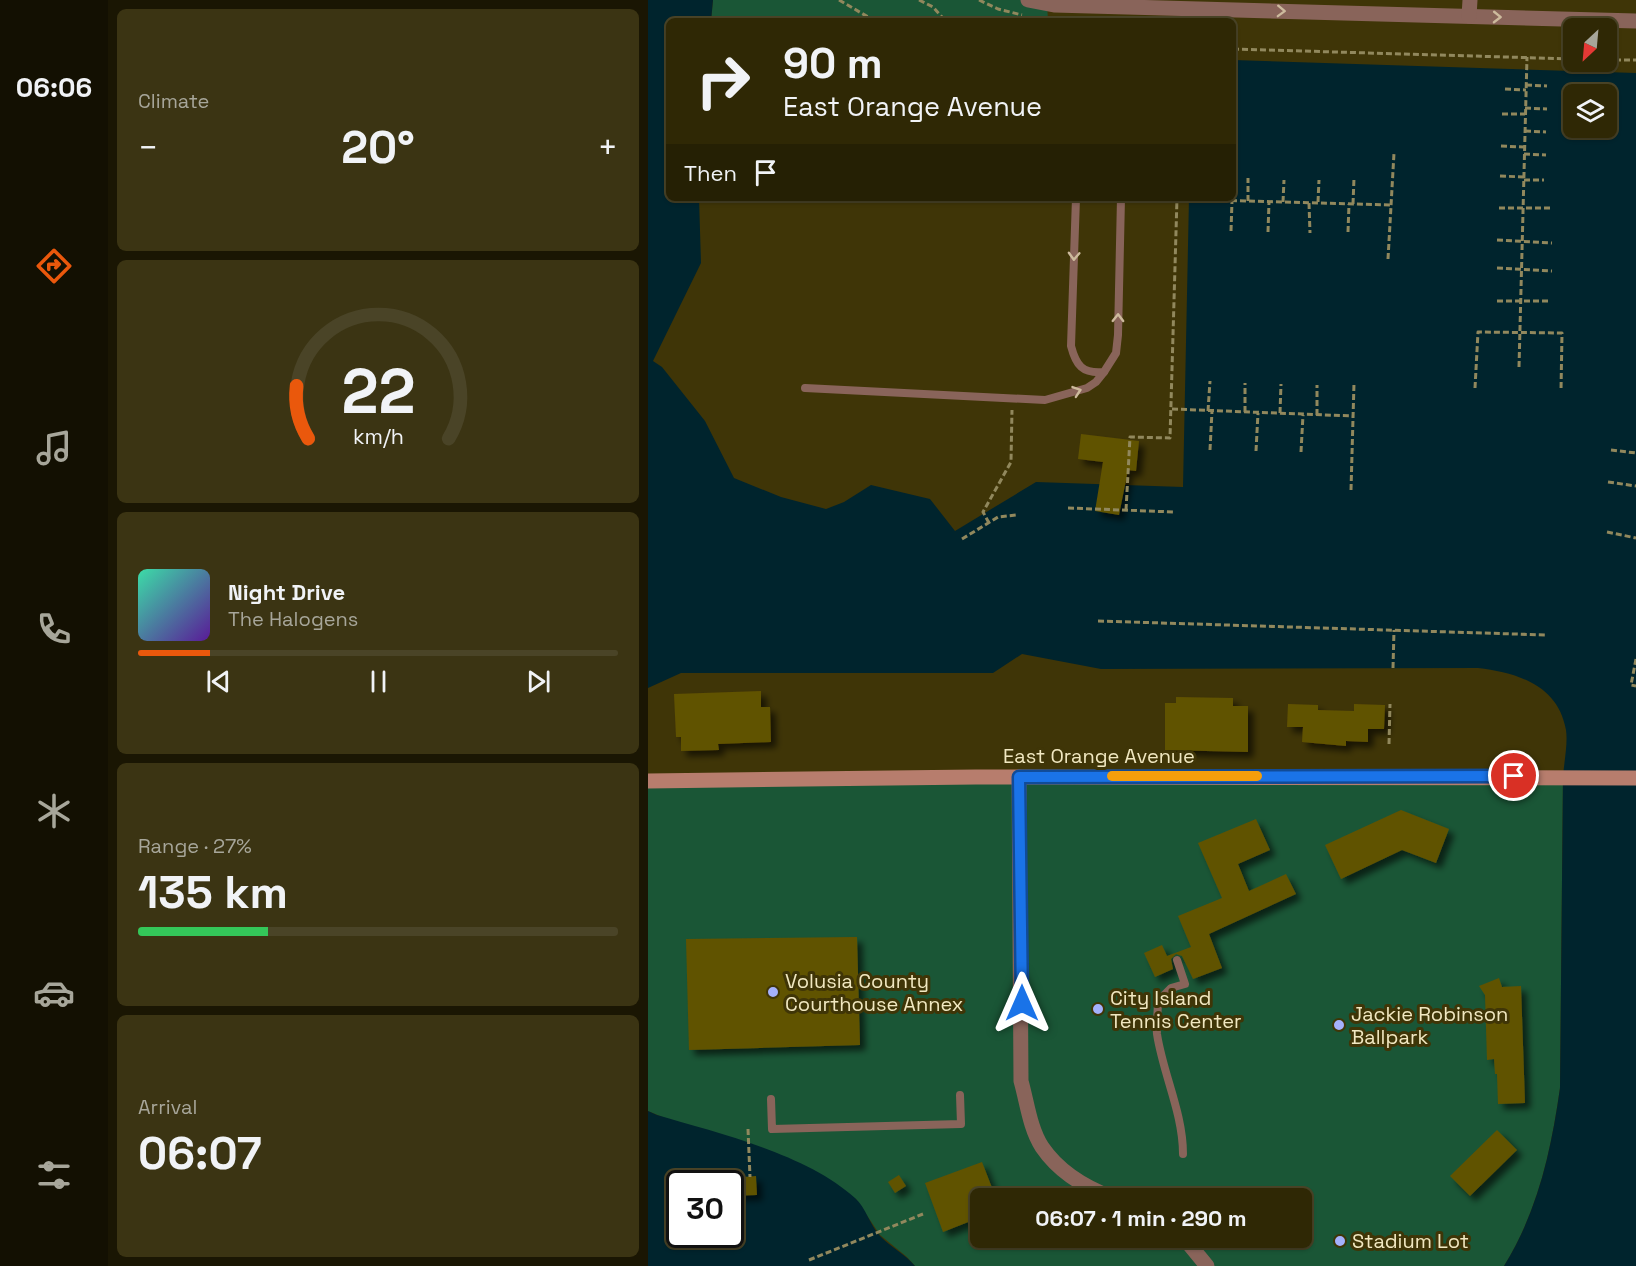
<!DOCTYPE html>
<meta charset="utf-8">
<style>
body{margin:0;font-family:"Space Grotesk",sans-serif;background:#3b3413;color:#f1f3f6;height:100vh;display:flex;flex-direction:column;font-size:22px;white-space:nowrap}
*{box-sizing:border-box;margin:0}
p{font-size:20px;color:#a7a69a}
.icon{flex:none;width:33px;height:33px;fill:none;stroke:currentColor;stroke-width:2;stroke-linecap:round;stroke-linejoin:round}
.map{position:relative;flex:1;overflow:hidden}
.details{display:flex;flex-direction:column;gap:9px;padding:9px;background:#1a1603;width:540px}
.details>*{flex:none}
.banner{position:absolute;left:18px;top:18px;width:570px;height:183px;border-radius:9px;box-shadow:0 2px 4px #0004,0 0 0 2px #4a4427;background:#2f2805;color:#f1f3f6;overflow:hidden}
.needle{width:39px;rotate:206deg}
.controls{position:absolute;left:915px;top:18px;display:grid;gap:12px}
.controls a{display:grid;place-items:center;width:54px;height:54px;border-radius:9px;background:#2f2805;box-shadow:0 2px 4px #0004,0 0 0 2px #4a4427;font-size:30px}
.speed{position:absolute;left:18px;top:1170px;display:flex;gap:12px;font-size:30px;font-weight:700;text-align:center}
.speed>*{display:grid;place-content:center;width:78px;height:78px;border-radius:50%;background:#2f2805;box-shadow:0 2px 4px #0004,0 0 0 2px #4a4427;line-height:1}
.speed .limit{border:3px solid #111;border-radius:9px;background:#fff;color:#111}
.pin{position:absolute;display:grid;place-items:center;width:51px;height:51px;color:#fff;margin:-26px;border:3px solid #fff;border-radius:50%;box-shadow:0 2px 6px #0007}
.me{position:absolute;width:66px;margin:-33px;rotate:0deg;stroke-linejoin:round;filter:drop-shadow(0 0 4px #0008)}
.turn{display:flex;align-items:center;gap:21px;height:126px;padding:0 18px;font-size:27px}
.turn .icon{width:78px;height:78px;stroke-width:2.5}
.turn b{display:block;font-size:42px;line-height:51px}
.then{display:flex;align-items:center;height:57px;padding:0 18px;background:#0003;gap:12px;font-size:22px}
.big{font-size:45px;font-weight:600;line-height:1.1}
.details .tile{flex:1;display:flex;flex-direction:column;justify-content:center;gap:9px;min-width:0;padding:0 21px;border-radius:9px;background:#3b3413}
.details .dial{align-items:center;gap:0}
.dial svg{height:156px;overflow:visible;fill:none;stroke:#4a4427;stroke-width:7;stroke-linecap:round;text-anchor:middle}
.dial text{fill:#f1f3f6;stroke:none}
.song{display:flex;align-items:center;gap:18px}
.cover{width:72px;height:72px;border-radius:9px;background:linear-gradient(135deg,hsl(160 70% 55%),hsl(270 70% 35%))}
.played{height:6px;border-radius:3px;background:linear-gradient(90deg,#ea580c 15%,#4a4427 15%)}
.keys{display:flex;justify-content:space-around;direction:ltr}
.heat{display:flex;justify-content:space-between;align-items:center;font-size:33px;direction:ltr}
.charge{height:9px;border-radius:4px;background:linear-gradient(90deg,#34c759 27%,#4a4427 0)}
.trip{position:absolute;left:322px;top:1188px;width:342px;height:60px;border-radius:9px;background:#2f2805;box-shadow:0 2px 4px #0004,0 0 0 2px #4a4427;font-weight:600;line-height:60px;text-align:center}
main{display:flex;flex:1;min-height:0}
.tabs{display:flex;flex-direction:column;width:108px;justify-content:space-around;align-items:center;background:#131002;color:#a7a69a}
.tabs .icon{width:42px;height:42px}
.tabs .selected{color:#ea580c}
.tabs b{font-size:27px;color:#f1f3f6}
.map>svg:first-child{display:block}
</style>
<main>
<nav class="tabs">
<b>06:06</b>
<svg class="icon selected" aria-label="directions" viewBox="0 0 24 24"><path d="M12 3l9 9-9 9-9-9zM9 14v-3h6M13 9l2 2-2 2"/></svg>
<svg class="icon" aria-label="music" viewBox="0 0 24 24"><path d="M9 18V5l10-2v13"/><circle cx="6" cy="18" r="3"/><circle cx="16" cy="16" r="3"/></svg>
<svg class="icon" aria-label="phone" viewBox="0 0 24 24"><path d="M5 4h4l2 5-3 2q2 4 5 5l2-3 5 2v4C11 20 4 13 5 4z"/></svg>
<svg class="icon" aria-label="climate" viewBox="0 0 24 24"><path d="M12 3v18M4 7l16 10M4 17L20 7"/></svg>
<svg class="icon" aria-label="car" viewBox="0 0 24 24"><path d="M5 17H2v-5l4-1 3-4h7l3 4 3 1v5h-3M9 17h6M6 11h13"/><circle cx="7" cy="17" r="2"/><circle cx="17" cy="17" r="2"/></svg>
<svg class="icon" aria-label="filters" viewBox="0 0 24 24"><path d="M4 7h16M4 17h16"/><circle cx="9" cy="7" r="2"/><circle cx="15" cy="17" r="2"/></svg>
</nav>
<section class="details">
<div class="tile"><p>Climate</p>
<div class="heat"><a>−</a><b class="big">20°</b><a>+</a></div>
</div>
<div class="tile dial"><svg viewBox="0 0 100 80">
<path d="M14 69A42 42 0 1 1 86 69"/>
<path d="M14 69A42 42 0 0 1 8 42" stroke="#ea580c"/>
<text x="50" y="56" font-size="32" font-weight="700">22</text>
<text x="50" y="72" font-size="11">km/h</text>
</svg></div>
<div class="tile">
<div class="song"><i class="cover"></i><div><b>Night Drive</b><p>The Halogens</p></div></div>
<div class="played"></div>
<div class="keys"><svg class="icon" aria-label="previous" viewBox="0 0 24 24"><path d="M18 5L8 12l10 7zM5 5v14"/></svg><svg class="icon" aria-label="pause" viewBox="0 0 24 24"><path d="M8 5v14M16 5v14"/></svg><svg class="icon" aria-label="next" viewBox="0 0 24 24"><path d="M6 5l10 7-10 7zM19 5v14"/></svg></div>
</div>
<div class="tile"><p>Range · 27%</p><b class="big">135 km</b><div class="charge"></div></div>
<div class="tile"><p>Arrival</p><b class="big">06:07</b></div>
</section>
<div class="map">
<svg width="988" height="1266" viewBox="0 0 988 1266">
<defs>
<filter id="shadow"><feDropShadow dx="5.5" dy="5.5" stdDeviation="3" flood-color="#0009"/></filter>
</defs>
<rect width="100%" height="100%" fill="#3f3507"/>
<g fill="#1a5636" fill-rule="evenodd">
<polygon points="65,0 380,0 399,3 400,21 63,21"/>
<path d="M915 777 912 1088C903 1151 890 1211 856 1266H267L259 1257 232 1235 208 1199 0 1111V786ZM333 1198H654V1238H333Z"/>
</g>
<g fill="#00242d" fill-rule="evenodd">
<path d="M0 0H65L63 21H21V198H51L53 263 5 361 14 367 57 421 86 478 133 497 178 509 196 502 223 485 282 499 307 531 388 482 535 487 541 198H585V60L988 73V1266H856C890 1211 903 1151 912 1088L915 777C916 762 920 744 918 730 910 685 870 673 830 668L453 669 374 654 345 673H33L0 688ZM926 94H958V128H926Z"/>
<path d="M0 1111 9 1115C70 1133 159 1154 207 1198 218 1208 222 1225 232 1236 243 1247 257 1254 267 1266H0ZM32 1184H82V1234H32Z"/>
</g>
<g fill="#615200" filter="url(#shadow)">
<polygon points="433,434 491,441 488,471 480,470 471,515 447,511 455,462 430,459"/>
<polygon points="113,691 113,707 122,707 123,742 70,744 71,750 33,751 33,737 28,737 26,694"/>
<polygon points="528,697 585,698 585,706 600,706 600,752 517,750 517,703 528,703"/>
<polygon points="640,704 670,705 670,710 706,711 706,704 737,705 736,729 720,729 720,742 698,741 698,746 654,742 655,727 639,727"/>
<polygon points="753,810 801,829 788,863 754,850 693,879 677,845"/>
<polygon points="608,819 622,850 590,864 601,891 638,874 648,894 561,934 574,968 545,979 534,956 528,954 523,959 525,969 507,977 496,953 514,945 519,956 543,947 530,916 574,898 550,843"/>
<polygon points="209,937 212,1045 41,1050 38,939"/>
<polygon points="851,978 854,987 873,986 877,1103 850,1104 849,1074 847,1074 846,1059 839,1060 837,995 831,986"/>
<polygon points="849,1130 869,1150 822,1196 802,1176"/>
<polygon points="334,1162 348,1198 333,1198 333,1217 295,1232 277,1183"/>
<polygon points="251,1175 258,1186 247,1193 240,1182"/>
<polygon points="108,1176 109,1195 83,1196 82,1178"/>
</g>
<g fill="none" stroke-linecap="round" stroke-linejoin="round">
<g stroke="#91885d" stroke-width="3" stroke-dasharray="6 3" stroke-linecap="butt">
<polyline points="191,0 227,21"/>
<polyline points="271,0 285,7 294,17 294,21"/>
<polyline points="331,0 350,9 374,15"/>
<polyline points="585,49 926,59"/>
<polyline points="958,60 988,60"/>
<polyline points="878,85 899,86"/>
<polyline points="857,89 878,90"/>
<polyline points="877,108 899,109"/>
<polyline points="854,114 877,114"/>
<polyline points="877,131 898,132"/>
<polyline points="853,146 876,147"/>
<polyline points="876,154 898,155"/>
<polyline points="852,176 876,177"/>
<polyline points="876,180 896,180"/>
<polyline points="529,199 743,205"/>
<polyline points="600,201 600,178"/>
<polyline points="635,202 636,180"/>
<polyline points="670,202 671,180"/>
<polyline points="661,203 662,233"/>
<polyline points="705,204 706,178"/>
<polyline points="851,208 904,208"/>
<polyline points="583,231 584,201"/>
<polyline points="620,232 621,202"/>
<polyline points="700,232 701,204"/>
<polyline points="849,240 904,243"/>
<polyline points="740,259 746,153"/>
<polyline points="849,268 904,271"/>
<polyline points="849,301 902,301"/>
<polyline points="871,367 879,57"/>
<polyline points="827,388 830,332 914,333 913,391"/>
<polyline points="524,409 705,416"/>
<polyline points="560,411 562,381"/>
<polyline points="597,412 597,383"/>
<polyline points="632,413 633,384"/>
<polyline points="669,415 669,385"/>
<polyline points="562,450 564,411"/>
<polyline points="963,450 988,453"/>
<polyline points="608,451 610,413"/>
<polyline points="653,452 655,415"/>
<polyline points="960,482 988,486"/>
<polyline points="703,490 706,383"/>
<polyline points="420,508 526,512"/>
<polyline points="478,510 482,437 522,438 529,198"/>
<polyline points="341,523 335,512 363,462 364,410"/>
<polyline points="959,532 988,538"/>
<polyline points="314,539 350,517 368,515"/>
<polyline points="450,621 898,635"/>
<polyline points="988,659 983,685 988,686"/>
<polyline points="745,668 746,630"/>
<polyline points="741,744 742,704"/>
<polyline points="100,1129 102,1177"/>
<polyline points="161,1260 275,1214"/>
</g>
<g stroke="#89645a" stroke-width="8">
<path d="M428 198 423 346C428 365 434 374 456 372L468 353 470 335 473 198"/>
<polyline points="157,388 397,400 439,388 448,382 456,372"/>
<path d="M529 960 537 984 523 988 510 1001C510 1012 508 1024 509 1034 515 1074 535 1113 535 1154"/>
<polyline points="123,1099 124,1129 313,1124 312,1095"/>
</g>
<g stroke="#89645a" stroke-width="15">
<polyline points="380,0 406,5 988,21"/>
<polyline points="821,16 822,0"/>
<path d="M371 777 373 1081C379 1102 382 1129 394 1147 411 1172 438 1188 465 1198"/>
<polyline points="536,1238 559,1266"/>
</g>
<polyline stroke="#b77d6d" stroke-width="15" points="0,781 328,777 988,778"/>
</g>
<defs><path id="oneway-chevron" d="M-2-3.5L2.5 0L-2 3.5" fill="none" stroke-width="1.6" stroke-linecap="round" stroke-linejoin="round" transform="scale(1.5)"/></defs>
<g stroke="#cdba9d">
<use href="#oneway-chevron" transform="translate(633 11) rotate(2)"/>
<use href="#oneway-chevron" transform="translate(849 17) rotate(1)"/>
<use href="#oneway-chevron" transform="translate(426 256) rotate(92)"/>
<use href="#oneway-chevron" transform="translate(470 318) rotate(-89)"/>
<use href="#oneway-chevron" transform="translate(429 391) rotate(-19)"/>
</g>
<g fill="none" stroke-linecap="round" stroke-linejoin="round">
<defs>
<polyline id="route" points="374,1003 371,777 866,776"/>
</defs>
<use href="#route" stroke="#114b97" stroke-width="15"/>
<use href="#route" stroke="#1a73e8" stroke-width="10"/>
<polyline stroke="#f59e0b" stroke-width="10" points="464,776 609,776"/>
</g>
<g fill="#a4b1fc" stroke="#3f3507" stroke-width="2">
<circle cx="125" cy="992" r="6"/>
<circle cx="450" cy="1009" r="6"/>
<circle cx="691" cy="1025" r="6"/>
<circle cx="692" cy="1241" r="6"/>
</g>
<g text-anchor="middle" stroke-width="6" stroke-linejoin="round" paint-order="stroke">
<g font-size="20" fill="#f1e8c1" stroke="#3f3507">
<text x="451" y="763">East Orange Avenue</text>
</g>
<g font-size="20" fill="#f1e8c1" stroke="#3f3507" text-anchor="start">
<text x="137" y="988">Volusia County<tspan x="137" dy="23">Courthouse Annex</tspan></text>
<text x="462" y="1005">City Island<tspan x="462" dy="23">Tennis Center</tspan></text>
<text x="703" y="1021">Jackie Robinson<tspan x="703" dy="23">Ballpark</tspan></text>
<text x="704" y="1248">Stadium Lot</text>
</g>
</g>
</svg>
<div class="controls">
<a><svg class="needle" viewBox="-14 -14 28 28"><path d="M0-13l5 13h-10z" fill="#e53935"/><path d="M0 13l5-13h-10z" fill="#a7a69a"/></svg></a>
<a><svg class="icon" aria-label="layers" viewBox="0 0 24 24"><path d="M12 4l9 5-9 5-9-5zM3 14l9 5 9-5"/></svg></a>
</div>
<div class="speed"><div class="limit">30</div></div>
<div class="pin" style="left:866px;top:776px;background:#d93025"><svg class="icon" aria-label="arrive" viewBox="0 0 24 24"><path d="M6 21V4h12l-3 4 3 4H6"/></svg></div>
<svg class="me" style="left:374px;top:1003px" viewBox="-20 -20 40 40"><path d="M0-17L14 15 0 8-14 15z" fill="#1a73e8" stroke="#fff" stroke-width="4"/></svg>
<div class="trip">06:07 · 1 min · 290 m</div>
<div class="banner">
<div class="turn"><svg class="icon" aria-label="right" viewBox="0 0 24 24"><path d="M7 20v-9h11M14 6l5 5-5 5"/></svg><div><b>90 m</b>East Orange Avenue</div></div>
<div class="then">Then<svg class="icon" aria-label="arrive" viewBox="0 0 24 24"><path d="M6 21V4h12l-3 4 3 4H6"/></svg></div>
</div>
</div>
</main>
